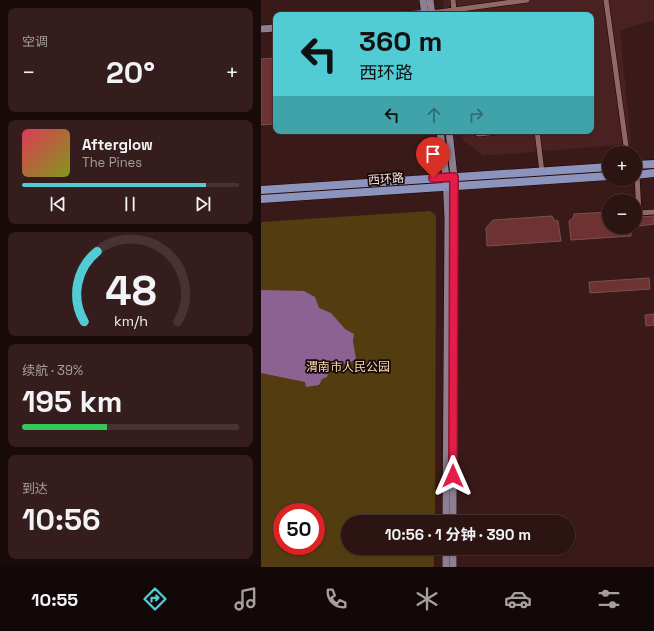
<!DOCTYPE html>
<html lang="zh">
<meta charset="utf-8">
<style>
body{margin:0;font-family:"Space Grotesk","Noto Sans SC",sans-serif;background:#341d1c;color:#f1f3f6;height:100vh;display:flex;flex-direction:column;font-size:15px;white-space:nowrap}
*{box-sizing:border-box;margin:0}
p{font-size:13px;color:#a69ea0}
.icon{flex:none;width:22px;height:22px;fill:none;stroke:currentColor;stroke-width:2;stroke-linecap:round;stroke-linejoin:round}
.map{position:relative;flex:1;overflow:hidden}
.sheet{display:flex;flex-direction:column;gap:8px;padding:8px;background:#180b0a;width:261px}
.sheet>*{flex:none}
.banner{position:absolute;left:12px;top:12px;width:321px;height:122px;border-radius:8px;box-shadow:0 1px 3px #0004,0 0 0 1px #483333;background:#51ccd5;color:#111;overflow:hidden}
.controls{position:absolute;left:341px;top:146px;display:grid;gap:8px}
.controls a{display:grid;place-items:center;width:40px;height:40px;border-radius:50%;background:#2c1413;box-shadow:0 1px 3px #0004,0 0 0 1px #483333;font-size:20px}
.speed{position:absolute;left:12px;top:503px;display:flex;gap:8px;font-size:20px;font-weight:700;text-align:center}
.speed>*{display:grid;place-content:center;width:52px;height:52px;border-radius:50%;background:#2c1413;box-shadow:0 1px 3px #0004,0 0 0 1px #483333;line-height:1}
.speed .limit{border:6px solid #d22;background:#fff;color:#111}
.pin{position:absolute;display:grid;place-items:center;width:34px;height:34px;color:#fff;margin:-41px -17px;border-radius:50% 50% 50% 0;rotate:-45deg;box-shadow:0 0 4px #0007}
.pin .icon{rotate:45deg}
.me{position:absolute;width:44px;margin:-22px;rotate:0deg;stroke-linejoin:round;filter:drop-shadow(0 0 3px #0008)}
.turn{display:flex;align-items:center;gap:14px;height:84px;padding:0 20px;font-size:18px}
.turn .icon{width:52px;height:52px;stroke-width:2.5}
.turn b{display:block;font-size:28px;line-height:34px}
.lanes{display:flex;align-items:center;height:38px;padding:0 20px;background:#0003;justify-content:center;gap:20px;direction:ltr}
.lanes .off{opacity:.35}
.big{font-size:30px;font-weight:700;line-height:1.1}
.sheet .tile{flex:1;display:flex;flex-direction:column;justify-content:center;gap:6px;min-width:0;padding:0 14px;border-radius:8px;background:#341d1c}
.sheet .dial{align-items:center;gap:0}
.dial svg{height:104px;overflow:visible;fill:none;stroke:#483333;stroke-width:7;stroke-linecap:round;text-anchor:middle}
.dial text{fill:#f1f3f6;stroke:none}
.song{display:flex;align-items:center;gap:12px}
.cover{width:48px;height:48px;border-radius:6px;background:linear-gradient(135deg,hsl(350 70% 55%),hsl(70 70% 35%))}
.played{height:4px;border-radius:2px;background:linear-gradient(90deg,#51ccd5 85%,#483333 85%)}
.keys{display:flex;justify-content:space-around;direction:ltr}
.heat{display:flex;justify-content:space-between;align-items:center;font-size:22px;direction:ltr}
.charge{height:6px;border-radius:3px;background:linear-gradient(90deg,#34c759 39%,#483333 0)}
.trip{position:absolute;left:80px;top:515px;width:234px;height:40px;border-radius:20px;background:#2c1413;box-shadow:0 1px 3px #0004,0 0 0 1px #483333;font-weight:700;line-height:40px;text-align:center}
.menu{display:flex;height:64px;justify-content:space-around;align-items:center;background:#120808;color:#a69ea0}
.menu .icon{width:28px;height:28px}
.menu .current{color:#51ccd5}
.menu b{font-size:18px;color:#f1f3f6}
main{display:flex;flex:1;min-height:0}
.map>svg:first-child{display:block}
</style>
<main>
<section class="sheet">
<div class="tile"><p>空调</p>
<div class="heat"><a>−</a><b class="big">20°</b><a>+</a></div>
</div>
<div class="tile">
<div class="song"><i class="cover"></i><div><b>Afterglow</b><p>The Pines</p></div></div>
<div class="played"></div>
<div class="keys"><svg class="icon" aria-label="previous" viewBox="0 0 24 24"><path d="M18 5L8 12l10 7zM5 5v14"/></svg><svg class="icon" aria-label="pause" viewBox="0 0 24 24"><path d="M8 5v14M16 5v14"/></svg><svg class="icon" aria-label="next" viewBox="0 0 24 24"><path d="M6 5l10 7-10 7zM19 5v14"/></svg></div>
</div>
<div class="tile dial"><svg viewBox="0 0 100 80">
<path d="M14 69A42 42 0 1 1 86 69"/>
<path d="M14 69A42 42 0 0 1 24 15" stroke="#51ccd5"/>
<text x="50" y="56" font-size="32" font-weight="700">48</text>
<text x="50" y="72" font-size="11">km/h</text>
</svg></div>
<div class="tile"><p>续航 · 39%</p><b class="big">195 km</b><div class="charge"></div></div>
<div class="tile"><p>到达</p><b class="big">10:56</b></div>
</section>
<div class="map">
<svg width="393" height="567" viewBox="0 0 393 567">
<rect width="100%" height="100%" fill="#3a1a19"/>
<polygon fill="#482120" points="182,0 393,0 393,20 359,30 370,144 222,156 202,140 201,131 330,131 330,15 183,15"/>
<path fill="#533d10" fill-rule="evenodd" d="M169 211 175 215 174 522H87V548H173V567H0V222ZM21 512H55V546H21Z"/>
<polygon fill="#8b6291" points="0,290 43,291 54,297 58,308 70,313 84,329 93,334 92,341 95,359 88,363 70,367 66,377 61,379 58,385 45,387 44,382 0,373"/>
<g fill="#6e3232" stroke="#775250">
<polygon points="15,58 15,124 0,125 0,59"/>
<polygon points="348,212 348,227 370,227 370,236 310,240 308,221 312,218 313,214"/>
<polygon points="291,216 293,220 297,221 300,241 226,246 225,228 232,220"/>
<polygon points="393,216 393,224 378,226 377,217"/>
<polygon points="388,278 389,289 329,293 328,282"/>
<polygon points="393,314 393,325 385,326 384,315"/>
</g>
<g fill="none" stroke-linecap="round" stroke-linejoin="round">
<defs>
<g id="street">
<polyline points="192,0 193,10 266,0"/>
<polyline points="345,0 366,153"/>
<polyline points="170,13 193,10 194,14 186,15"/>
<polyline points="209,131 218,134 245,131"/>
<polyline points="276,131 281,172"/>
<polyline points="376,175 378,213 393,212"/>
</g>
<g id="secondary">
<polyline points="162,0 164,15"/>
<polyline points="169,0 171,15"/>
<polyline points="142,15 170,13"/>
<polyline points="0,29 15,28"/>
<polyline points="179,131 185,177 187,218 185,522"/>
<polyline points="188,131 193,177 192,522"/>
<polyline points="185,567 185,548"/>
<polyline points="192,567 192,548"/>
</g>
<g id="primary">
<polyline points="374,165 393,164"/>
<polyline points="374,175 393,173"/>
<polyline points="0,190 348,167"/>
<polyline points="0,199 348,176"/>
</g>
</defs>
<use href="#street" stroke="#1f0405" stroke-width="6"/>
<use href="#secondary" stroke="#1f0405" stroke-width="8"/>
<use href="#primary" stroke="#1f0405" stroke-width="9"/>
<use href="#street" stroke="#906967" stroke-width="5"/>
<use href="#secondary" stroke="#8e7e92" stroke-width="7"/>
<use href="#primary" stroke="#8c94bd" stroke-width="8"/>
</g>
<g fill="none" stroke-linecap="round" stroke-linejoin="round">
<defs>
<polyline id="route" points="172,178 193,177 192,476"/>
</defs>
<use href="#route" stroke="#92132f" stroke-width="10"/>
<use href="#route" stroke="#e11d48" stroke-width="7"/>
</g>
<g text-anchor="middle" stroke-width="3.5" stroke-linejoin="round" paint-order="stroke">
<g font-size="12" fill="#f8e2e0" stroke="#170909">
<text transform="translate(125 179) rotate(-4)" y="4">西环路</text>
</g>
<g font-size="12" fill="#f8ddad" stroke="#170909">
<text x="87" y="371">渭南市人民公园</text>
</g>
</g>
</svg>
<div class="controls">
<a>+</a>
<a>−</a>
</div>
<div class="speed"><div class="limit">50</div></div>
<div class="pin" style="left:172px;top:178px;background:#d93025"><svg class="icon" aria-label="arrive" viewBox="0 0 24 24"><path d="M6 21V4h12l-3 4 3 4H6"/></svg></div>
<svg class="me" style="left:192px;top:476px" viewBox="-20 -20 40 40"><path d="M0-17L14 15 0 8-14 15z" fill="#e11d48" stroke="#fff" stroke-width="4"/></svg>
<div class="trip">10:56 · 1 分钟 · 390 m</div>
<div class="banner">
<div class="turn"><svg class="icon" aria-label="left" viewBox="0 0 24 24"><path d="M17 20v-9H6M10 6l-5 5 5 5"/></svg><div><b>360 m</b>西环路</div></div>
<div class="lanes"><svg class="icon" aria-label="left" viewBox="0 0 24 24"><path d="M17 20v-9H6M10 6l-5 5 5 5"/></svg><svg class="icon off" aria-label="ahead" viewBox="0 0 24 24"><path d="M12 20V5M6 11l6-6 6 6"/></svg><svg class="icon off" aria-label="right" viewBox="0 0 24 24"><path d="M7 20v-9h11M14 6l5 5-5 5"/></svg></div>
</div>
</div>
</main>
<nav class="menu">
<b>10:55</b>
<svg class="icon current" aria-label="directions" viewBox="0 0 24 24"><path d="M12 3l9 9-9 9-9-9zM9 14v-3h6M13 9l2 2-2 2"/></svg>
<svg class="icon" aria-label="music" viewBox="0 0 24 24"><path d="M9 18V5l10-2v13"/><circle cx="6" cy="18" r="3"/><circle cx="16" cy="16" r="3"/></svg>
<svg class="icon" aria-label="phone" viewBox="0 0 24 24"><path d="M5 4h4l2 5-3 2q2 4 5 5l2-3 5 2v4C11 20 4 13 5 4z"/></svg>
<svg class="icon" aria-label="climate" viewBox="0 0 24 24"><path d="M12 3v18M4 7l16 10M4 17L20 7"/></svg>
<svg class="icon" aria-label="car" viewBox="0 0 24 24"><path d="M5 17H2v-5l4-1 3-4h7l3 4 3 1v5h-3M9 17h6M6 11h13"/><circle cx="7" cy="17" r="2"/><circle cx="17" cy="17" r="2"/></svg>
<svg class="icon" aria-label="filters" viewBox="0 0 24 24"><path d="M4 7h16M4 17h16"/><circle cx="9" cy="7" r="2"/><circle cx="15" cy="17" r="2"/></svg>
</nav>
